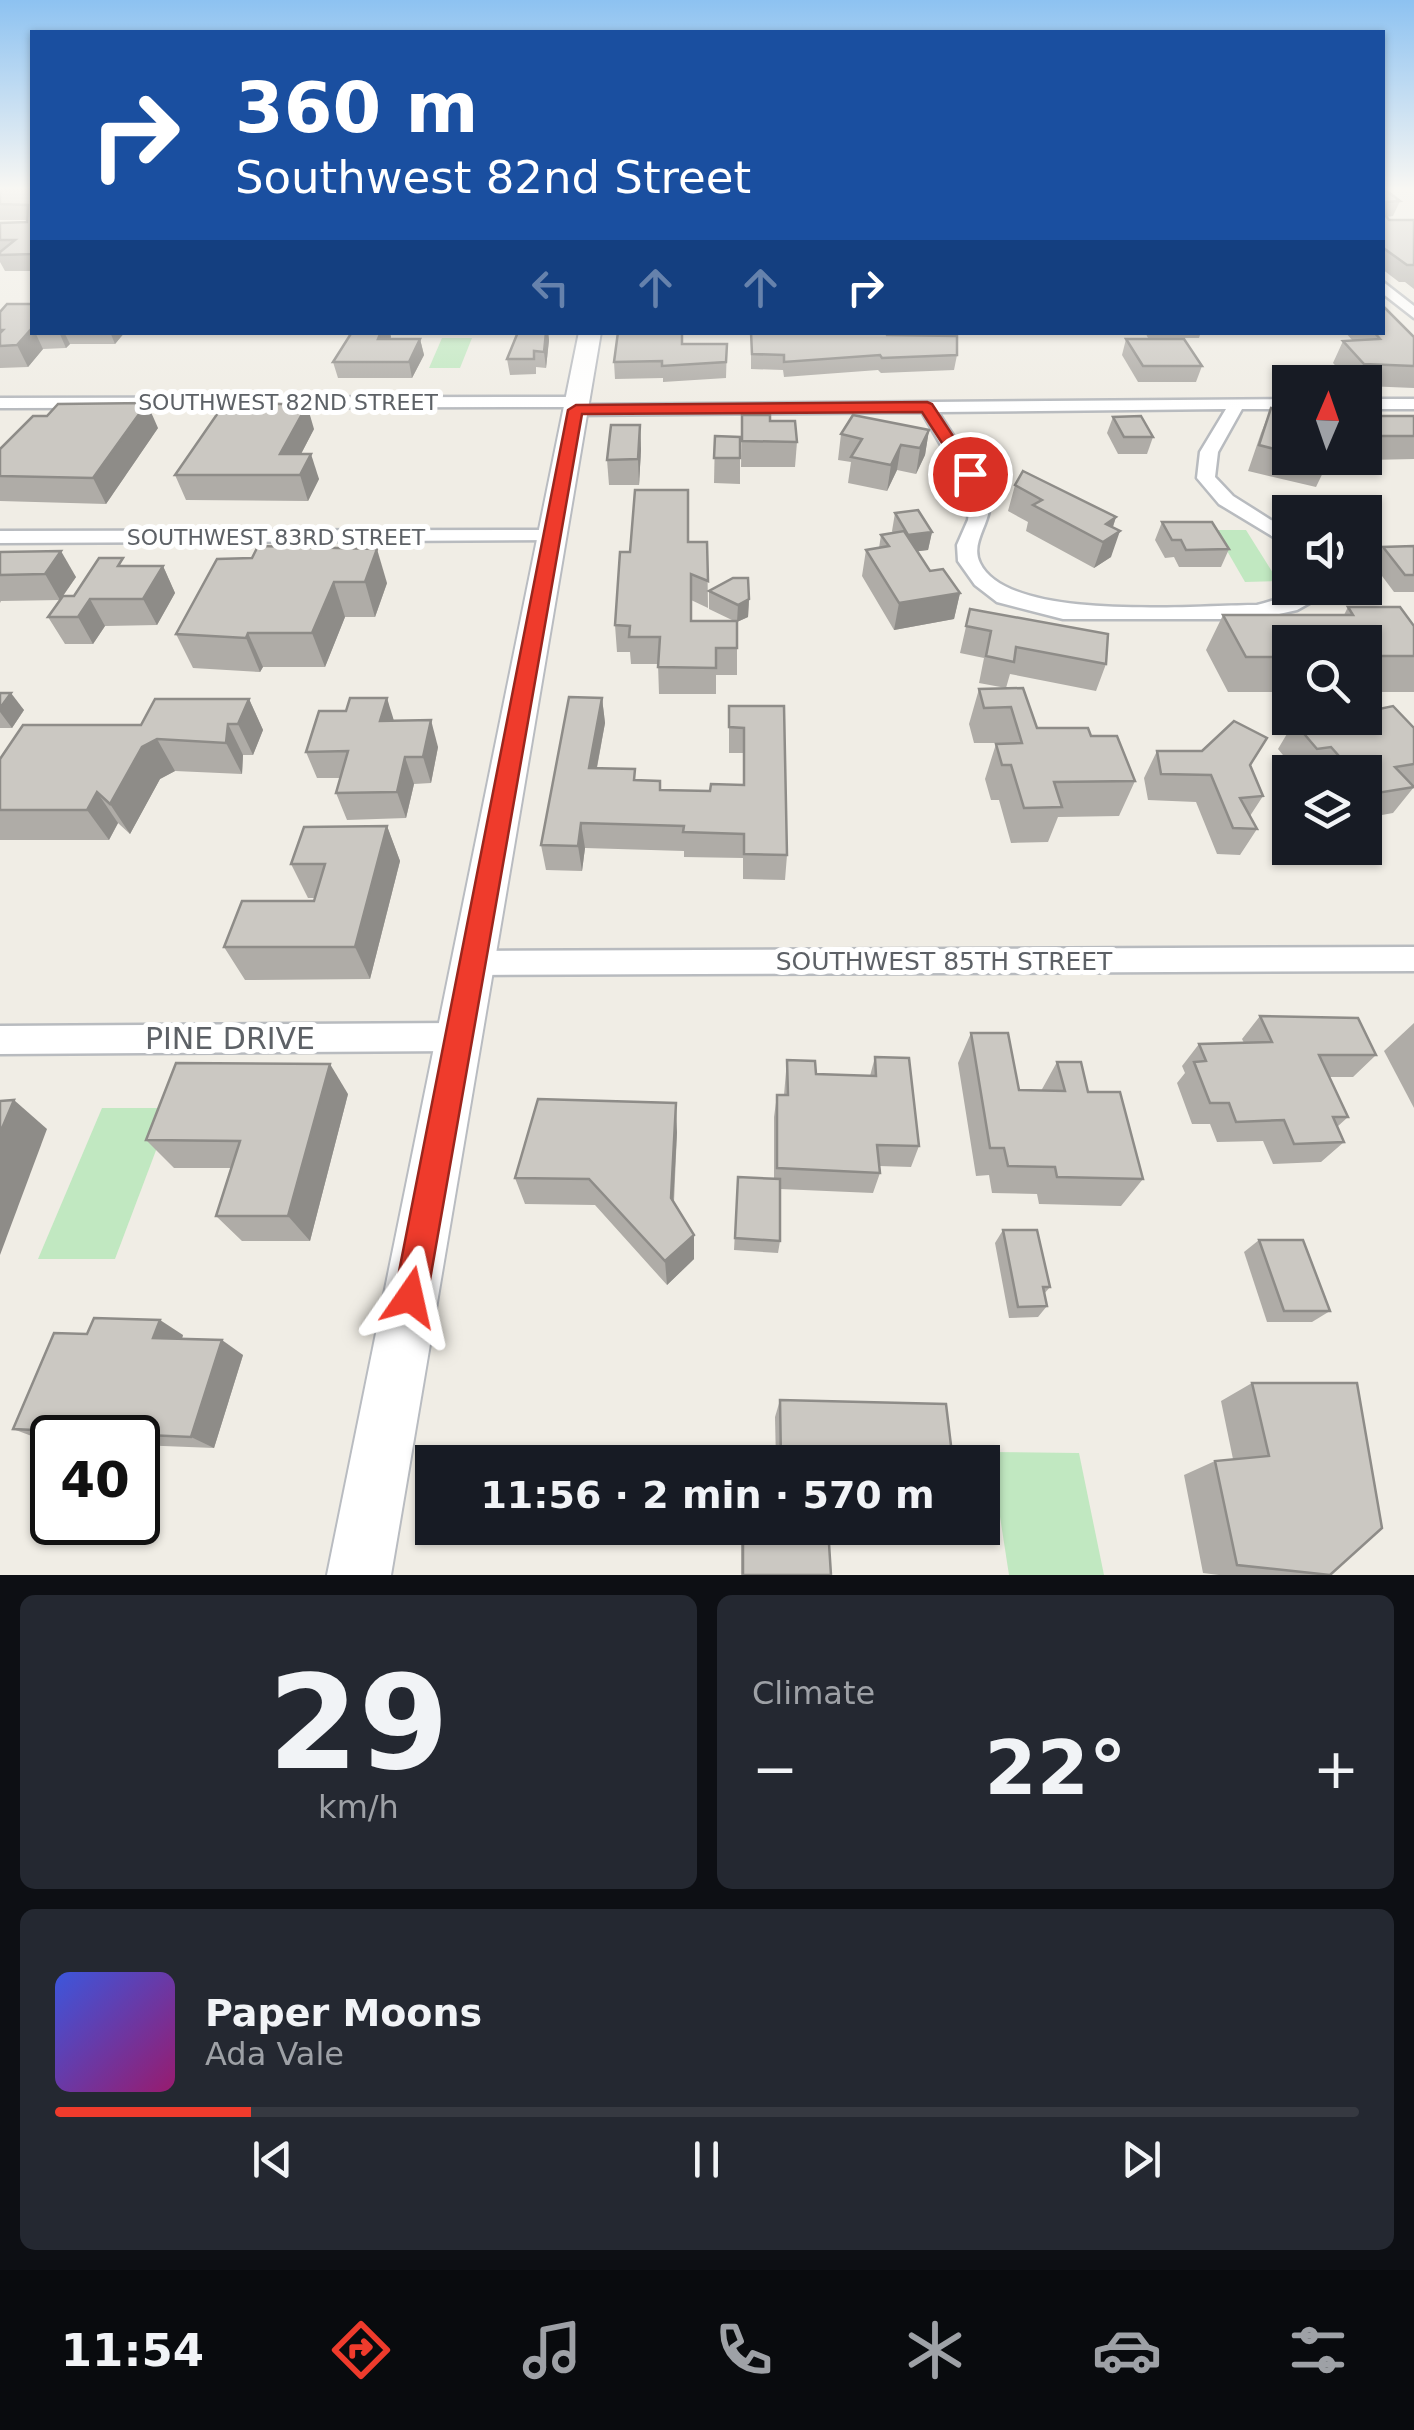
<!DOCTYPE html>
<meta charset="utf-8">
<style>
body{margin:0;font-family:"DejaVu Sans",sans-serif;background:#242831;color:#f1f3f6;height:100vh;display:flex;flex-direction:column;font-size:38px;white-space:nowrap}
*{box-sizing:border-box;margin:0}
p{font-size:32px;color:#9ea1a6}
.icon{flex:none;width:55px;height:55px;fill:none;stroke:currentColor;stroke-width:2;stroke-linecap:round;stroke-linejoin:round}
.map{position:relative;height:1575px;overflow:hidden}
.details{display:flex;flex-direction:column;gap:20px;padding:20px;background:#0d0f14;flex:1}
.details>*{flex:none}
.guide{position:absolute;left:30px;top:30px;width:1355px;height:305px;border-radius:0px;box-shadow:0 2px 8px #0004;background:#1a4fa0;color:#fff;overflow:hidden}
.needle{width:65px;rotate:2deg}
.fabs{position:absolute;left:1272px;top:365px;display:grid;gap:20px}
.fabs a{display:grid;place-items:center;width:110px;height:110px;border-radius:0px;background:#171b24;box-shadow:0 2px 8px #0004;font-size:50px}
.speed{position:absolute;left:30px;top:1415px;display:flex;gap:20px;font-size:50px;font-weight:700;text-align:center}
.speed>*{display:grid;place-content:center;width:130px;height:130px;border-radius:50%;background:#171b24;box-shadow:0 2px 8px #0004;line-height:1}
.speed .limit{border:5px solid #111;border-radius:15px;background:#fff;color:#111}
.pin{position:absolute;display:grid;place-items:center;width:85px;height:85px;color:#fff;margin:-42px;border:5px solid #fff;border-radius:50%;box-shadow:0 2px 10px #0007}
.me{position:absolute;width:110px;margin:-55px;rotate:11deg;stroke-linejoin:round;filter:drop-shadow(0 0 8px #0008)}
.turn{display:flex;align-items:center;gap:35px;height:210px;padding:0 40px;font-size:45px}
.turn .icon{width:130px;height:130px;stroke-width:2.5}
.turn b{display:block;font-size:70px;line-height:85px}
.lanes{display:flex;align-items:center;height:95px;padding:0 40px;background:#0003;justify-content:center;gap:50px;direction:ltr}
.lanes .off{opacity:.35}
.big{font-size:75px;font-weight:600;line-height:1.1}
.details .card{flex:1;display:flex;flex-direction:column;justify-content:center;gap:15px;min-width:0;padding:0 35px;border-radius:15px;background:#242831}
.details .dial{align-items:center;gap:0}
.dial b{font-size:130px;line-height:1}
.song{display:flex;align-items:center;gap:30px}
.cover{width:120px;height:120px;border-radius:15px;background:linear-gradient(135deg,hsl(230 70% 55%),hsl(320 70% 35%))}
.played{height:10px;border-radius:5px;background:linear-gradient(90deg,#ef3b2c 15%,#363941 15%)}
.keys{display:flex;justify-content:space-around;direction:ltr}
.heat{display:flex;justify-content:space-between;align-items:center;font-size:55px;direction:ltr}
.details .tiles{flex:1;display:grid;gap:20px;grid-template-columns:1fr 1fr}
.card:last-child{grid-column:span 2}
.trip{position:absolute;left:415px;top:1445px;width:585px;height:100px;border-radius:0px;background:#171b24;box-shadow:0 2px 8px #0004;font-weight:600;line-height:100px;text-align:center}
.dock{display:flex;height:160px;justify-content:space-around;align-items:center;background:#090b0e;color:#9ea1a6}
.dock .icon{width:70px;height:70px}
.dock .on{color:#ef3b2c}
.dock b{font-size:45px;color:#f1f3f6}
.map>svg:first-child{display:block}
</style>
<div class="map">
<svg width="1414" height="1575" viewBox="0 0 1414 1575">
<rect width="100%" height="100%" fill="#f0ede5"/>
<g fill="#c1e8c1">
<polygon points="442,338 472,338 460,368 429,368"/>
<polygon points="1215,530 1246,530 1278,581 1245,582"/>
<polygon points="102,1108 172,1108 115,1259 38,1259"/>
<polygon points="990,1452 1079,1453 1104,1575 1009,1575"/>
</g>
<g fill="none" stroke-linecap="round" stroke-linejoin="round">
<defs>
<g id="street">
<polygon points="1382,281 1414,306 1414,318 1382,293"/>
<path d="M577 397 583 399V405L1290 399V409H1242L1218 452 1215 477 1233 496 1290 532V547L1219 504 1197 478 1200 452 1226 409 938 412C949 431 985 479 989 497 994 521 969 541 980 563 1009 623 1197 605 1257 605 1280 600 1300 587 1322 588L1313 601 1297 610 1257 619H1063L997 602 975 585 958 561 957 545 968 520 971 497 922 412 575 415 569 414V407L0 408V398Z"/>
<rect x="1365" y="399" width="49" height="10"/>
<polygon points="552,530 559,532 559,540 0,543 0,531"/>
<polygon points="1414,947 1414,971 473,975 463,972 459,963 463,954 473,951"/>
<polygon points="459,1023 470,1027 474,1037 470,1047 459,1051 0,1054 0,1026"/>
</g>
<polygon id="secondary" points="579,332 601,332 391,1575 327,1575"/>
</defs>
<use href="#street" stroke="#b8bbbf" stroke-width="5"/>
<use href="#secondary" stroke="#b9bcc1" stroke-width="4"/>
<use href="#street" fill="#fff" fill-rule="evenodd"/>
<use href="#secondary" fill="#fff" fill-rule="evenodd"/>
</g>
<g fill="#afaca7">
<polygon points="0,189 32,189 32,271 5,271 0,262 0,223 27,222 27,220 0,220"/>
<polygon points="1382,191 1400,201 1393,216 1386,217 1389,220 1414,220 1414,289 1405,282 1399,282 1382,269"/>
<polygon points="0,312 32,332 125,332 115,344 70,344 66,348 43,349 28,367 0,368"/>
<polygon points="518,332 548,332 549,340 546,368 536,367 536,374 510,375 507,359"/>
<polygon points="751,332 887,335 957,355 954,370 881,373 878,370 784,377 783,370 751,369"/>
<polygon points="1145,332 1206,332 1205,335 1200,335 1199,338 1148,338"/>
<polygon points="1345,332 1382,332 1414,337 1414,388 1365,386 1365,382 1351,382 1333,363 1343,341 1353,341"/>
<polygon points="391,337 390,339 420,339 424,355 412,378 338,378 333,362"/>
<polygon points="1126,339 1202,366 1196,382 1138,382 1122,355"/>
<polygon points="682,344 727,344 726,378 663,382 663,378 615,379 614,362"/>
<polygon points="1271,408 1290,412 1290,458 1330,458 1316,487 1248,471 1261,433"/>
<polygon points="742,415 770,421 797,442 795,467 741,467"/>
<polygon points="1365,416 1414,416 1414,459 1368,460 1365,456"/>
<polygon points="1113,417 1153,437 1147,454 1118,454 1107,433"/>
<polygon points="640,425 641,450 639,485 609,485 607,460"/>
<polygon points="158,428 106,504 0,501 0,449"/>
<polygon points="314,429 301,454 319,479 308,501 186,500 175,475"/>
<polygon points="929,430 925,455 916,474 897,470 887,491 848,483 851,462 838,460 841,434"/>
<polygon points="715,436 740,437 740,484 714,483"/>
<polygon points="1015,485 1116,517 1113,527 1111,557 1094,568 1026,531 1028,522 1008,511"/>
<polygon points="895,513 932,532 928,550 917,551 930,571 960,593 954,619 894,630 862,576 866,550 879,548 881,535 893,533 892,531"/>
<polygon points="1162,522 1229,549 1221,567 1179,567 1174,557 1165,558 1155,540"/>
<polygon points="688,542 707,542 708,608 691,600 691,621 734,621 709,609 709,591 749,599 748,617 737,622 737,675 716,675 716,694 659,694 658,664 631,664 630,652 617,652 615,625"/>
<polygon points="1414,546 1414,592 1394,592 1373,564 1383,547"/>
<polygon points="0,552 76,577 63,596 74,596 127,566 163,566 175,593 157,625 105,626 93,644 65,644 48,617 60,600 1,601 0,603"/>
<polygon points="217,559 387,583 375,617 345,617 325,667 263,667 260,672 193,668 176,634"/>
<polygon points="1348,607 1414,626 1414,692 1365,692 1365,642 1290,642 1290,692 1228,692 1206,650 1223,615 1344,615"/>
<polygon points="970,609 1106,664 1096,691 1010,674 1006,688 979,683 984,658 960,653"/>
<polygon points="1023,688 1037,728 1091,736 1135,781 1119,816 1058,817 1048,842 1011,843 999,800 991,800 985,779 996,744 1000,743 974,743 969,724 979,689"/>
<polygon points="0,693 24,710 12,728 0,728"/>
<polygon points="602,698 605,723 597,768 636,780 661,790 710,791 743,785 743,753 729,753 729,706 784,706 787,855 785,880 743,879 743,858 684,857 684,851 585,848 582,871 546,870 541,845"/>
<polygon points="249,699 263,730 253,755 243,755 242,774 175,771 160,779 130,834 118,823 109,840 0,840 0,759"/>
<polygon points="394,721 438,747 431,783 414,784 406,818 347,820 336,793 340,778 317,778 306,752"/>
<polygon points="1294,722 1414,728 1414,787 1393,813 1365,818 1365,772 1297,772 1278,749"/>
<polygon points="1157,751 1250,766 1263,796 1250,816 1257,829 1240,855 1217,854 1196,802 1148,800 1144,778"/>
<polygon points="387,826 400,861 370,979 245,980 224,947 314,901 314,898 308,898 291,864"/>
<polygon points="1260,1016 1376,1055 1353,1077 1329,1077 1348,1117 1337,1127 1344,1142 1321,1162 1273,1164 1263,1141 1217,1142 1210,1124 1192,1124 1177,1083 1185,1073 1182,1066 1199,1044 1244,1043 1242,1039"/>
<polygon points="1414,1023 1414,1108 1384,1051"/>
<polygon points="971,1033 1019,1090 1041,1091 1057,1062 1088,1092 1143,1179 1121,1206 1039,1204 1037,1194 992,1193 989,1175 976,1176 958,1063"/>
<polygon points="875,1057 919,1146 911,1167 879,1166 880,1173 873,1193 780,1189 780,1241 778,1253 734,1250 738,1177 774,1179 774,1117 777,1095 784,1095 787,1060 816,1074 870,1076"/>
<polygon points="348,1094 310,1241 242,1241 216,1216 231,1168 174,1168 146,1140"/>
<polygon points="677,1132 674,1202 694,1259 667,1285 595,1205 525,1204 515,1178"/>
<polygon points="1003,1230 1050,1287 1044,1294 1047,1306 1038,1317 1009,1318 995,1243"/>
<polygon points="1259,1240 1330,1311 1312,1322 1267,1322 1244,1252"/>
<polygon points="183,1335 182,1339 243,1355 214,1448 138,1445 138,1438 52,1438 52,1441 45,1441 13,1429"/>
<polygon points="1252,1383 1330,1575 1219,1575 1203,1573 1184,1475 1215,1461 1233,1459 1221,1401"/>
<polygon points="780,1400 953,1462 776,1462 775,1417"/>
<polygon points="778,1528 828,1528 831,1575 741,1575 741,1541 743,1531 778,1532"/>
</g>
<g fill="#8e8c88">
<polygon points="32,328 32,332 35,332 43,349 28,367 17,345"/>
<polygon points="59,332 64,332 70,344 66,348"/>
<polygon points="110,332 125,332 115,344"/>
<polygon points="381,332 390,332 391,337 382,355 378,339"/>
<polygon points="546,332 548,332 549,340 546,368 544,352"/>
<polygon points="420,339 424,355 412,378 409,362"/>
<polygon points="147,403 158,428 106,504 93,478"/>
<polygon points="307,405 314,429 290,475 280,454"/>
<polygon points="640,425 641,450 639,485 638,459"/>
<polygon points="929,430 925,455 916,474 920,448"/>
<polygon points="901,445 897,470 887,491 891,465"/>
<polygon points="311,454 319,479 308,501 300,475"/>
<polygon points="1116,517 1109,538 1120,531 1111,557 1094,568 1103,542 1106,524"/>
<polygon points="932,532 928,550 904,553 908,535"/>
<polygon points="377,549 387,583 375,617 365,582"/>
<polygon points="61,551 76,577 60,600 45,574"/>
<polygon points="163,566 175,593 157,625 143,599"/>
<polygon points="334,582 345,617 325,667 312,633"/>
<polygon points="960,593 954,619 894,630 899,603"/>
<polygon points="90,599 105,626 93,644 78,617"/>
<polygon points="749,599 748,617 737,622 738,605"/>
<polygon points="248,633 263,667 260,672 246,638"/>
<polygon points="11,693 24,710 12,728 0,712 0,708"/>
<polygon points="387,698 395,724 380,721"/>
<polygon points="602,698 605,723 592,793 589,768"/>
<polygon points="249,699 263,730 253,755 238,724"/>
<polygon points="431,720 438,747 431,783 423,757"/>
<polygon points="228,724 243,755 242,774 226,743"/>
<polygon points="157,739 175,771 160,779 130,834 110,804 142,747"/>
<polygon points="405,757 414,784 406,818 397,792"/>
<polygon points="97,792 118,823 109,840 87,810"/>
<polygon points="581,823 585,848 582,871 578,846"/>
<polygon points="387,826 400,861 370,979 355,947"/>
<polygon points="330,1064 348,1094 310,1241 288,1216"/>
<polygon points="14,1100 47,1129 0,1255 0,1133"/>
<polygon points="676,1103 677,1132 672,1223 671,1198"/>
<polygon points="694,1235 694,1259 667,1285 665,1261"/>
<polygon points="160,1320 183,1335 177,1353 153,1338"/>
<polygon points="222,1340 243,1355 214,1448 191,1437"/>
</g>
<g fill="#cbc8c2" stroke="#8e8c88" stroke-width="2.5">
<polygon points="0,189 32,189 32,254 0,255 0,252 15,240 0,240 0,223 27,222 28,205 0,204"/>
<polygon points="1382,191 1387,191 1400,201 1386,202 1386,216 1389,220 1414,220 1414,265 1407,265 1382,247"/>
<polygon points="7,304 32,304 32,328 17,345 0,346 0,333 3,330 0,330 0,312"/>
<polygon points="1382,305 1414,337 1414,366 1364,364 1343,341 1380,339 1374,332 1382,332"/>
<polygon points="352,332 381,332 378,339 420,339 409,362 333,362"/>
<polygon points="518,332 546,332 544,352 534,351 534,359 507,359"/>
<polygon points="618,332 682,333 682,344 727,344 726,362 662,366 662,361 614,362"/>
<polygon points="751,332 886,332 887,335 957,336 957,355 882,358 880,355 784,362 784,355 752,354"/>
<polygon points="1126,339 1184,339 1202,366 1143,366"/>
<polygon points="227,402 307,405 280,454 311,454 300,475 175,475 222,407"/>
<polygon points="147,403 93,478 0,476 0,449 33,416 47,416 58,404"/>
<polygon points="1271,408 1290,412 1290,453 1259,445"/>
<polygon points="742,415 770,415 770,421 795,421 797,442 742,441"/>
<polygon points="853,415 929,430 920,448 901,445 891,465 851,457 862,439 841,434"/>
<polygon points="1141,416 1153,437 1124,437 1113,417"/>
<polygon points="1365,416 1414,416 1414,436 1380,436 1365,419"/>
<polygon points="611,425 640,425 638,459 607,460"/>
<polygon points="715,436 740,437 740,458 714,458"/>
<polygon points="1311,458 1330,458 1329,462"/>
<polygon points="1023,471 1116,517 1106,524 1120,531 1103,542 1033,505 1042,500 1015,485"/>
<polygon points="635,490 688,490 688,542 707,542 708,581 691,574 691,621 737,621 737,648 716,648 716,668 658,667 660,637 629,637 630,626 615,625 620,552 630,552"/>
<polygon points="918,510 932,532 908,535 895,513"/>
<polygon points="1162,522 1212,522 1229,549 1186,550 1181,540 1172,540"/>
<polygon points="904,531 930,571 943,569 960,593 899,603 866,550 889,546 881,535"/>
<polygon points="258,546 377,549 365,582 334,582 312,633 248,633 246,638 176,634 217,559 252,558"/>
<polygon points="1414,546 1414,575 1405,575 1383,547"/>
<polygon points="61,551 45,574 0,575 0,552"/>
<polygon points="99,558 123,558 118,566 163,566 143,599 90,599 78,617 48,617 63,596 74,596"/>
<polygon points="733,578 748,578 749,599 738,605 709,591"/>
<polygon points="1348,607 1400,607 1414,626 1414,656 1365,656 1365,642 1290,642 1290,657 1246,657 1223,615 1353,615"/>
<polygon points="970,609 1108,634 1106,664 1016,647 1014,662 986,656 991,631 966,626"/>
<polygon points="1023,688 1037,728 1088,728 1091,736 1117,736 1135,781 1054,782 1062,807 1024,808 1011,765 1002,765 996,744 1022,743 1011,707 984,708 979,689"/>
<polygon points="0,693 11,693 0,708"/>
<polygon points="569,697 602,698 589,768 635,769 634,780 660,781 660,790 710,791 711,784 744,785 744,728 729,727 729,706 784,706 787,855 744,854 744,834 683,832 684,826 581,823 578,846 541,845"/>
<polygon points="350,698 387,698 380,721 431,720 423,757 405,757 397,792 336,793 348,751 306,752 319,711 346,711"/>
<polygon points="155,699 249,699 238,724 228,724 226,743 157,739 142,747 110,804 97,792 87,810 0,810 0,759 23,725 141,725"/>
<polygon points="1393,706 1414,728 1414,764 1395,767 1414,787 1371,794 1365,787 1365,772 1353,772 1331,747 1317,749 1294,722 1326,718 1365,718 1365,712"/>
<polygon points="1234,721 1267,738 1250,765 1263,796 1240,798 1257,829 1233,828 1211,775 1161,774 1157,751 1202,751"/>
<polygon points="387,826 355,947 224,947 242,901 314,901 325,864 291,864 304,827"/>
<polygon points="1260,1016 1358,1018 1376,1055 1319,1055 1348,1117 1333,1117 1344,1142 1294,1144 1284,1120 1236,1122 1229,1103 1210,1103 1194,1062 1206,1061 1199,1044 1272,1042"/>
<polygon points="971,1033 1008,1033 1019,1090 1065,1091 1057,1062 1081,1062 1088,1092 1120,1092 1143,1179 1057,1177 1055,1167 1008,1166 1004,1148 990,1148"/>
<polygon points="875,1057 909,1058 919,1146 877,1145 880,1173 777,1168 777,1095 788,1095 787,1060 815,1061 816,1074 876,1076"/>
<polygon points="176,1063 330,1064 288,1216 216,1216 240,1141 146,1140"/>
<polygon points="538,1099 676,1103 671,1198 694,1235 665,1261 589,1179 515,1178"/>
<polygon points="14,1100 0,1133 0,1101"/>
<polygon points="738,1177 780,1179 780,1241 735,1238"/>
<polygon points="1003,1230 1037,1230 1050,1287 1043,1287 1047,1306 1018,1307"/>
<polygon points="1259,1240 1303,1240 1330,1311 1284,1311"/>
<polygon points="94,1318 160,1320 153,1338 222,1340 191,1437 13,1429 54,1333 87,1334"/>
<polygon points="1252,1383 1357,1383 1382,1528 1330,1575 1237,1565 1215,1461 1269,1456"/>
<polygon points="780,1400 946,1404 953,1462 781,1462"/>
<polygon points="783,1528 828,1528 831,1575 743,1575 743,1531 783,1532"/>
</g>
<linearGradient id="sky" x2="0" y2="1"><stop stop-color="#8dc2f1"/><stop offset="0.46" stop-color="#f8f7f3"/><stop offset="1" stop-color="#f8f7f3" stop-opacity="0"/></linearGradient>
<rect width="1414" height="410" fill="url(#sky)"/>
<polygon fill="#ef3b2c" stroke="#9b261d" stroke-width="2.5" points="927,402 932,404 978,474 975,477 964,477 922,412 582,414 427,1297 422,1309 410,1314 399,1309 394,1297 568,410 576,405"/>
<g text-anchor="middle" stroke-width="10" stroke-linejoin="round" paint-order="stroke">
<g font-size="22" fill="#5d6166" stroke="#fff">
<text x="288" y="410">SOUTHWEST 82ND STREET</text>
<text x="276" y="545">SOUTHWEST 83RD STREET</text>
</g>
<g font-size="25" fill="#5d6166" stroke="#fff">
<text x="944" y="970">SOUTHWEST 85TH STREET</text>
</g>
<g font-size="30" fill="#5d6166" stroke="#fff">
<text x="230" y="1049">PINE DRIVE</text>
</g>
</g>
</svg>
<div class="fabs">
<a><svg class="needle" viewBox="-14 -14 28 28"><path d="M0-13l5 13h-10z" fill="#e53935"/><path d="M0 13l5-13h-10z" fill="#9ea1a6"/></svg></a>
<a><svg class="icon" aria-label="sound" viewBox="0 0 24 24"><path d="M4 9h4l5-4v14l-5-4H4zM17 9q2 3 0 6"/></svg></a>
<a><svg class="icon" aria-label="search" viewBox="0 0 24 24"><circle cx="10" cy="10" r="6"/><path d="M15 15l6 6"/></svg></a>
<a><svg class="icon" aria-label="layers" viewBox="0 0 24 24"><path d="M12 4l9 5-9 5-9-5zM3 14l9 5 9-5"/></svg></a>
</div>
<div class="speed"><div class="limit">40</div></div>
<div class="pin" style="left:970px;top:474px;background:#d93025"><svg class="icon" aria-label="arrive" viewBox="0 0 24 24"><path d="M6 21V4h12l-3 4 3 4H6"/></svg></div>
<svg class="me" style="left:410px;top:1297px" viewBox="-20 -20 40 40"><path d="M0-17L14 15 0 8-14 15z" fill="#ef3b2c" stroke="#fff" stroke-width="4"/></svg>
<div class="trip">11:56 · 2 min · 570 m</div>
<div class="guide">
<div class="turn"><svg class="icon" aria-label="right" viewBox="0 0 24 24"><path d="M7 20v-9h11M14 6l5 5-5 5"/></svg><div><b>360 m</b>Southwest 82nd Street</div></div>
<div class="lanes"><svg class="icon off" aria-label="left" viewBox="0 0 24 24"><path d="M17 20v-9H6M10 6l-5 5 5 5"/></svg><svg class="icon off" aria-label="ahead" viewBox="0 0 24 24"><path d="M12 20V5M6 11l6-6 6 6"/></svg><svg class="icon off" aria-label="ahead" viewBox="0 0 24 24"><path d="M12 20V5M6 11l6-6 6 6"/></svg><svg class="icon" aria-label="right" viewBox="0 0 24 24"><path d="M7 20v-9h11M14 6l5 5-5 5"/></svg></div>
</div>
</div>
<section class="details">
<div class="tiles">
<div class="card dial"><b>29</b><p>km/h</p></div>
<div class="card"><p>Climate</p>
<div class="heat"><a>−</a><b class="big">22°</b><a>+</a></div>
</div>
<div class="card">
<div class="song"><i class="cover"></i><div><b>Paper Moons</b><p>Ada Vale</p></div></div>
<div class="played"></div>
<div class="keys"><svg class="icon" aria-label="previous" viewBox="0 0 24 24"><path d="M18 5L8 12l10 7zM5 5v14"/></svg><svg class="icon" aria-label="pause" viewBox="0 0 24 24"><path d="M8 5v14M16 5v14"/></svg><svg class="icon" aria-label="next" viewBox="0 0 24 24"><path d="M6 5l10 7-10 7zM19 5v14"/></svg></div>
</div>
</div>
</section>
<nav class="dock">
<b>11:54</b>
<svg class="icon on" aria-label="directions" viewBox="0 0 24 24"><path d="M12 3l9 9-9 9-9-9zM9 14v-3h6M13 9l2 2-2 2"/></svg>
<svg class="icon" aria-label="music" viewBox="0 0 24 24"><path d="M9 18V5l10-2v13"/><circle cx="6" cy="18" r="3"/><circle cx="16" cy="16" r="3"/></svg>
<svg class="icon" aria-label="phone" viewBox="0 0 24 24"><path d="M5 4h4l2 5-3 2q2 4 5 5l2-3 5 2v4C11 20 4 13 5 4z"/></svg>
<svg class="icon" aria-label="climate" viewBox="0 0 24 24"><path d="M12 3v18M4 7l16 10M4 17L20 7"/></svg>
<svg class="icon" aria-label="car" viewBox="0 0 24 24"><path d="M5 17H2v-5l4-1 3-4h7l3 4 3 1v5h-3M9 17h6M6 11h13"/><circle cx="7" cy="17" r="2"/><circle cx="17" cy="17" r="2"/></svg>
<svg class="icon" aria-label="filters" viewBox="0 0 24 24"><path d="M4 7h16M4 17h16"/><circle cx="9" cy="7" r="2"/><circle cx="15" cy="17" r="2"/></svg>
</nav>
